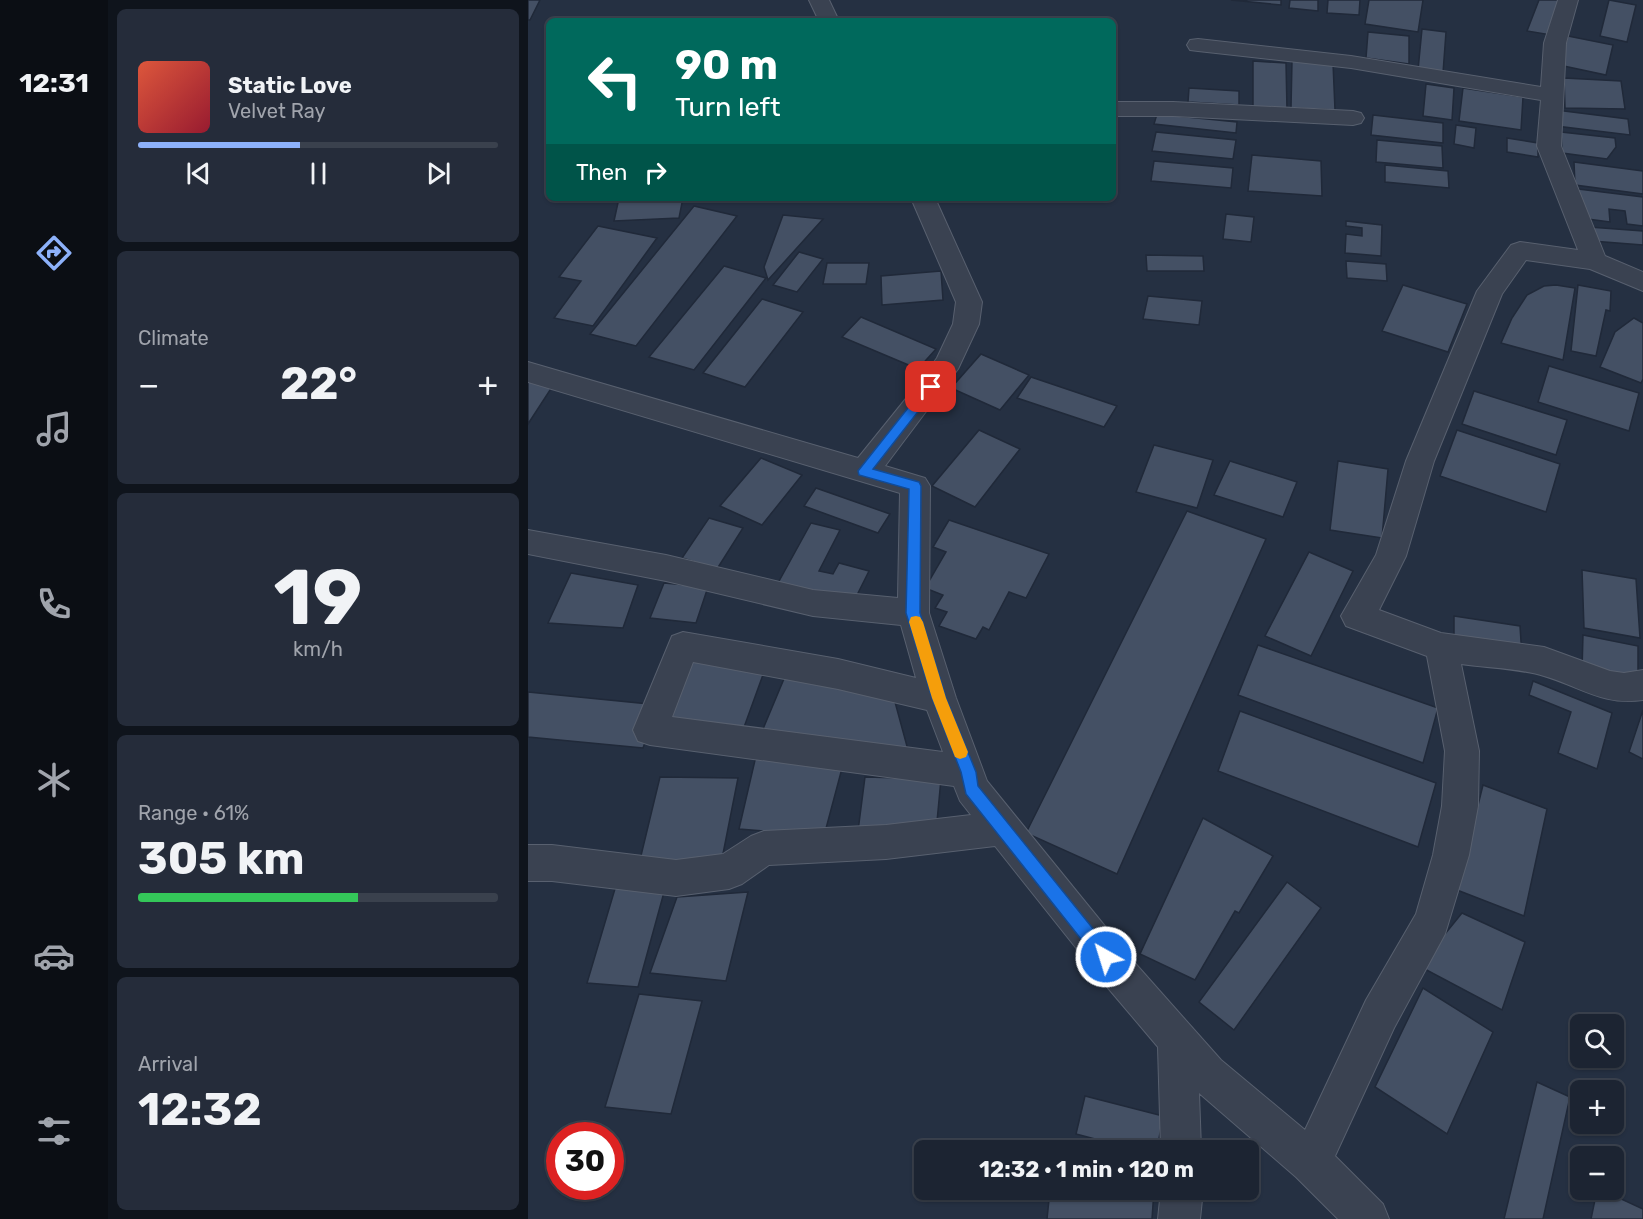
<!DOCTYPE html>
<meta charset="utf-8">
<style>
body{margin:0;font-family:Rubik,sans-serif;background:#252c3a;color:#f1f3f6;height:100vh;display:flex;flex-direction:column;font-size:22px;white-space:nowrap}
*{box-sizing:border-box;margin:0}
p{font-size:20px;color:#a0a4ac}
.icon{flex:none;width:33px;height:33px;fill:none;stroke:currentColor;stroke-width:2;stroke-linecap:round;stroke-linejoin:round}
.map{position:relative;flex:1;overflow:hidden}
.details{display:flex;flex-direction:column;gap:9px;padding:9px;background:#0f141c;width:420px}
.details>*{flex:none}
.guide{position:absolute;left:18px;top:18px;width:570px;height:183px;border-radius:9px;box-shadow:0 2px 4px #0004,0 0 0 2px #3a414d;background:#00695c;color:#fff;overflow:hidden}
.fabs{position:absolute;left:1042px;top:1014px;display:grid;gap:12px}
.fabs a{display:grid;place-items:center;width:54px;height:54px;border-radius:9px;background:#1c2432;box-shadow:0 2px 4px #0004,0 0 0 2px #3a414d;font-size:30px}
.speed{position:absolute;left:18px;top:1122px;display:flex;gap:12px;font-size:30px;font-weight:700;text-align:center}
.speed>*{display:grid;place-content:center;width:78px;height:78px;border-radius:50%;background:#1c2432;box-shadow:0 2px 4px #0004,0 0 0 2px #3a414d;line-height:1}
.speed .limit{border:9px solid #d22;background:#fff;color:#111}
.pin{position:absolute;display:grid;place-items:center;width:51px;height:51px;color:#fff;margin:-26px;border-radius:12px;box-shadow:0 3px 9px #0006}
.me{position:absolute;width:66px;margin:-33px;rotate:321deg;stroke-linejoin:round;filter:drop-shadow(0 0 4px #0008)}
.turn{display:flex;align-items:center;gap:21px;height:126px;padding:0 30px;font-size:27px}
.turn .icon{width:78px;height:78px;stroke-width:2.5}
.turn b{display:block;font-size:42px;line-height:51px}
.then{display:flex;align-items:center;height:57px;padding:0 30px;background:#0003;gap:12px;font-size:22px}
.big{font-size:45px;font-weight:700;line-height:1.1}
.details .tile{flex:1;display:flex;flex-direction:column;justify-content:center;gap:9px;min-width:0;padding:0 21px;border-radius:9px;background:#252c3a}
.details .dial{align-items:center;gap:0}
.dial b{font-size:78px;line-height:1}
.song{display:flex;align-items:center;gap:18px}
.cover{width:72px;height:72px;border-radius:9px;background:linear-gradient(135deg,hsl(10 70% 55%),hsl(350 70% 35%))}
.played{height:6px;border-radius:3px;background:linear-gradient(90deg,#8db1fa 45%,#3a414d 45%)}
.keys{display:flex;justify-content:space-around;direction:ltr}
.heat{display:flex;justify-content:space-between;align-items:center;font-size:33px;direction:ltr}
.charge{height:9px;border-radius:4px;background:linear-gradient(90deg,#34c759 61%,#3a414d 0)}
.trip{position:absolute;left:386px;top:1140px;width:345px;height:60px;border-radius:9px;background:#1c2432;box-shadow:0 2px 4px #0004,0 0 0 2px #3a414d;font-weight:700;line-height:60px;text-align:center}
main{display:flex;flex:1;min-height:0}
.tabs{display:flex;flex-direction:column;width:108px;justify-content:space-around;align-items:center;background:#0b0e14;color:#a0a4ac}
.tabs .icon{width:42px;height:42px}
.tabs .active{color:#8db1fa}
.tabs b{font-size:27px;color:#f1f3f6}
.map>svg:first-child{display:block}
</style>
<main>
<nav class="tabs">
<b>12:31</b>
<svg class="icon active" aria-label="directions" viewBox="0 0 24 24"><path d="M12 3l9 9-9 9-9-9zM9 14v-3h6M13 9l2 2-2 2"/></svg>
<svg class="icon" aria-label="music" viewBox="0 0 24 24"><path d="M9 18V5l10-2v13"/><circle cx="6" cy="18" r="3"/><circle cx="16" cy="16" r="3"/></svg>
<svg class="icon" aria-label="phone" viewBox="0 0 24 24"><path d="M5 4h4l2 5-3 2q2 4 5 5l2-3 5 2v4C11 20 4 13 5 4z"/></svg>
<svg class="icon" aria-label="climate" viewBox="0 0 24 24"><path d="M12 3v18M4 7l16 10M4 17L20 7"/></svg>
<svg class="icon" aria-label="car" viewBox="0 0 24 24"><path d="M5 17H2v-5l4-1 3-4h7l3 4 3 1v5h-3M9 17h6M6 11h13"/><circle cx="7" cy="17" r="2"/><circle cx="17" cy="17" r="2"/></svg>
<svg class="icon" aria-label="filters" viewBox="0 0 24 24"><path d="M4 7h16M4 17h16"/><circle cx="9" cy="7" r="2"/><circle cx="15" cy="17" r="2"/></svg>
</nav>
<section class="details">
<div class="tile">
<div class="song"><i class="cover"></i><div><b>Static Love</b><p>Velvet Ray</p></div></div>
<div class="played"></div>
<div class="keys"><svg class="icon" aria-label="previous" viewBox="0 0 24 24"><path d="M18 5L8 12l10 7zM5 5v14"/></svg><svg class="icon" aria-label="pause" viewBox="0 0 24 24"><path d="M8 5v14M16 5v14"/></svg><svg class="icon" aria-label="next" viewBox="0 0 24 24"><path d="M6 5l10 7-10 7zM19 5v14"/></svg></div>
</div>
<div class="tile"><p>Climate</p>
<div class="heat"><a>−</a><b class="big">22°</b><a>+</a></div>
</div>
<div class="tile dial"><b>19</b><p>km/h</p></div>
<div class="tile"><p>Range · 61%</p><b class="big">305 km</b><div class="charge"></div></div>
<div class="tile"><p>Arrival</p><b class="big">12:32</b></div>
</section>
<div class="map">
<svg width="1115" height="1219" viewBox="0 0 1115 1219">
<rect width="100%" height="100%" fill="#253042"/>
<g fill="#445064" stroke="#202939" stroke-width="1.5">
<polygon points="0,0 12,0 2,20 0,20"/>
<polygon points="703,0 753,0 753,5"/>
<polygon points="762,0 790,0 790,11 761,8"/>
<polygon points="800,0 832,0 831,15 799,13"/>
<polygon points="841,0 895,0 890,32 837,24"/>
<polygon points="1011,0 1032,0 1023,35 999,31"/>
<polygon points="1081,0 1108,5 1099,42 1072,36"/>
<polygon points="894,29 918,32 915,73 890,70"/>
<polygon points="840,32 881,36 881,64 838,58"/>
<polygon points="1040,36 1085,45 1078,75 1031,65"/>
<polygon points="725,61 758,63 759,110 725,108"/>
<polygon points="764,61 805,63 807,110 763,108"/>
<polygon points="1036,78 1093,81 1097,109 1037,108"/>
<polygon points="898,84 926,88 924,120 895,116"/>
<polygon points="661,88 711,91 711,105 660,102"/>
<polygon points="935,88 995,97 993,130 931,121"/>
<polygon points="1028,110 1100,119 1102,135 1028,126"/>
<polygon points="629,114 709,122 708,133 626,124"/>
<polygon points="845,115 915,123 915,143 843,135"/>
<polygon points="928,125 948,128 946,148 926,144"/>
<polygon points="628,132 708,140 705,159 624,151"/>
<polygon points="1033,132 1087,138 1088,147 1079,159 1034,153"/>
<polygon points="979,138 1010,143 1010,157 979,152"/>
<polygon points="849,140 914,146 915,168 848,162"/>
<polygon points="724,155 793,161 794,196 720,191"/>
<polygon points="626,161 705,168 703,188 623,181"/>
<polygon points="1046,162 1115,171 1115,194 1047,185"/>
<polygon points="857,165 920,171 921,188 857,182"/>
<polygon points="1050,189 1115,197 1115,226 1099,224 1097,211 1081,209 1082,222 1052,218"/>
<polygon points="91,198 155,198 151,218 86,221"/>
<polygon points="166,206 209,216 108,346 62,334"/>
<polygon points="698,214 726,217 723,242 695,239"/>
<polygon points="255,215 295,219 240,280 236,267"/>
<polygon points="818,221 854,225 853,256 817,253 818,234 834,236 834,228 818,226"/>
<polygon points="70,226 129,238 65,326 26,318 53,281 31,277"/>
<polygon points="1061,227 1115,231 1115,245 1064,241"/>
<polygon points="271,252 295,259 269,292 245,285"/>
<polygon points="618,255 675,256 676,271 619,271"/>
<polygon points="818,261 858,264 859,281 819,278"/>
<polygon points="299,263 341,263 338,284 295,284"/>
<polygon points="196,266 238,278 166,370 121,357"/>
<polygon points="413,271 415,300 354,305 353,276"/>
<polygon points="875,285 939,304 920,352 854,331"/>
<polygon points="1028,285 1047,288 1035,360 973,343 984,318 999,295 1016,286"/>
<polygon points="1050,285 1083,291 1082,311 1078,310 1068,356 1043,351"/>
<polygon points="620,296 674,301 671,325 615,319"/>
<polygon points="234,299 275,312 217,387 175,373"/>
<polygon points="333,317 408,349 390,369 314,337"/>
<polygon points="1106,318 1115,323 1115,379 1113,383 1072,367 1087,332"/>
<polygon points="453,354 501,375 472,410 423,388"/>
<polygon points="1021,366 1111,393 1101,431 1010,402"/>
<polygon points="503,377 589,406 576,427 489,398"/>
<polygon points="0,379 26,384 0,424"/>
<polygon points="946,391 1039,420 1028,455 934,424"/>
<polygon points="451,430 492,449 447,507 404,486"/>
<polygon points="929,430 1032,464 1018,512 912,476"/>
<polygon points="626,445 685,460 669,508 608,492"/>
<polygon points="233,458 274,475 234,525 192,506"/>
<polygon points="702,461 769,482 755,517 686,495"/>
<polygon points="810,461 860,469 854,538 802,530"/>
<polygon points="288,488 362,514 350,533 276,506"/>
<polygon points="659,511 738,539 589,874 498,833"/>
<polygon points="181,518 215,528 189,569 154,558"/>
<polygon points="421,520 521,554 498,598 481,592 461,630 455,627 448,639 411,626 419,612 407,608 415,595 397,588 418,552 405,547"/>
<polygon points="283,523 312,530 291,571 305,574 311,563 341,571 325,603 250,583"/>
<polygon points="781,552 825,571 783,656 737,636"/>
<polygon points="1054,570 1108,579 1112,638 1056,628"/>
<polygon points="43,573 110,585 95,628 20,623"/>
<polygon points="136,583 180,587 168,623 122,618"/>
<polygon points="926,616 992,626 994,657 926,647"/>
<polygon points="1055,635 1110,646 1110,683 1054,670"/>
<polygon points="730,645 910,708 895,763 710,695"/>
<polygon points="164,661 236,672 215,730 140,719"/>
<polygon points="258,674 367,702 383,761 235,729"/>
<polygon points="1005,681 1084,713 1069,769 1030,753 1043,712 1001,695"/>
<polygon points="0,692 131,705 115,748 0,737"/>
<polygon points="1115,710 1115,759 1101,752"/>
<polygon points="712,711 908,783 890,847 690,771"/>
<polygon points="231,743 317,757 296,836 211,829"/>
<polygon points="132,777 210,778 192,869 110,868"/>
<polygon points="337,777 413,779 408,832 330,831"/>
<polygon points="955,785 1019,809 996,916 929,890"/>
<polygon points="675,818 745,856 711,913 707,911 667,980 612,954"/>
<polygon points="89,882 138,885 110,987 59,983"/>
<polygon points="759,882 793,908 706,1030 671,1002"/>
<polygon points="220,892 198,981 122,973 149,897"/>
<polygon points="934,913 997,942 974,1010 891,966"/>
<polygon points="895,988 965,1032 919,1134 847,1087"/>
<polygon points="111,994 174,1001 143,1114 77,1107"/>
<polygon points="1009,1082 1042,1097 1015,1219 976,1219"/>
<polygon points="557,1096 635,1116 629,1150 609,1150 548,1134"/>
<polygon points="522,1190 626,1190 624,1219 519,1219"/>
<polygon points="1069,1190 1074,1190 1115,1209 1115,1219 1063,1219"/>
</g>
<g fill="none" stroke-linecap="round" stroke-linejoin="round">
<defs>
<g id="minor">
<polygon points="281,0 301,0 311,21 291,21"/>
<path d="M1030 0H1050L1038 43 1033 146 1077 256 1115 272V291L1062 269 998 260 974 294 906 461 878 556 851 610 913 633 1016 647 1082 671 1096 673 1115 670V700C1075 706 1053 687 1016 676 990 668 960 668 933 664L951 751 950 806 941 855 917 934 866 1028 807 1156 855 1204 861 1219H810L768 1177 671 1093 673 1150H633L630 1047 580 988 467 846 358 859 241 865 214 884 201 889 148 896 24 881H0V845H24L148 860 195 854 223 836 236 831 358 825 443 815 432 801 426 786 122 745 110 741 105 730 144 636 155 632 310 659 388 678 373 625 285 616 138 581 0 554V530L138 555 285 590 370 598 372 493 0 382V362L330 458 393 380 409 358 425 324 428 302 383 198H407L454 302 451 324 430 369 357 466 397 478 402 486 401 613 428 698 459 781 606 962 693 1060 777 1130 838 1000 888 914 905 855 914 806 917 751 899 656 818 626 813 616 848 555 878 461 949 291 983 245 992 242 1050 250 1009 146 1013 100 823 68 670 51 662 50 659 45 662 40 670 39 823 56 1013 87 1016 43ZM165 662 310 689 399 710 415 752 144 717Z"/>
<polygon points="585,102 645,102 825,111 833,113 836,118 833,123 825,125 645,116 585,116"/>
<polygon points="633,1190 675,1190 672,1219 630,1219"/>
</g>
</defs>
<use href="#minor" stroke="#58606f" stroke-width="2"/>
<use href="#minor" fill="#3a4251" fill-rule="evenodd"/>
</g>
<polygon fill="#1a73e8" stroke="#114b97" stroke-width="1.5" points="403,382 409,387 407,390 345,469 391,482 393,486 392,613 418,698 448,772 450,786 583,951 586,957 583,963 578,965 572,963 438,794 433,772 404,698 378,613 381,489 331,475 330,471 399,384"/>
<polygon fill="#f59e0b" points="388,616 392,617 395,622 418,698 440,752 438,757 432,759 427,757 404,698 381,622 383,617"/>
</svg>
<div class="fabs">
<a><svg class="icon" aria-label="search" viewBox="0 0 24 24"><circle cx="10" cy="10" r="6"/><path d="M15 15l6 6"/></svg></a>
<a>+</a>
<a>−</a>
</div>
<div class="speed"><div class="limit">30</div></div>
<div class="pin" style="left:403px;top:387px;background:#d93025"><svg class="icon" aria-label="arrive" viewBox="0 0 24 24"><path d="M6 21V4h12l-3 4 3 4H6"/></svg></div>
<svg class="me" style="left:578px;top:957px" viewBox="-20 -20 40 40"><circle r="17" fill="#1a73e8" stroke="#fff" stroke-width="3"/><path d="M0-11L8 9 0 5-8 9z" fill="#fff"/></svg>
<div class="trip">12:32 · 1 min · 120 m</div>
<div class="guide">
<div class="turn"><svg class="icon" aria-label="left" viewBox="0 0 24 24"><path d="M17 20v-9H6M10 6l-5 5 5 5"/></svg><div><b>90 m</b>Turn left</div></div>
<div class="then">Then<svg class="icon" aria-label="right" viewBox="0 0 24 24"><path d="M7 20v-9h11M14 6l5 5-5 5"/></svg></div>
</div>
</div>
</main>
